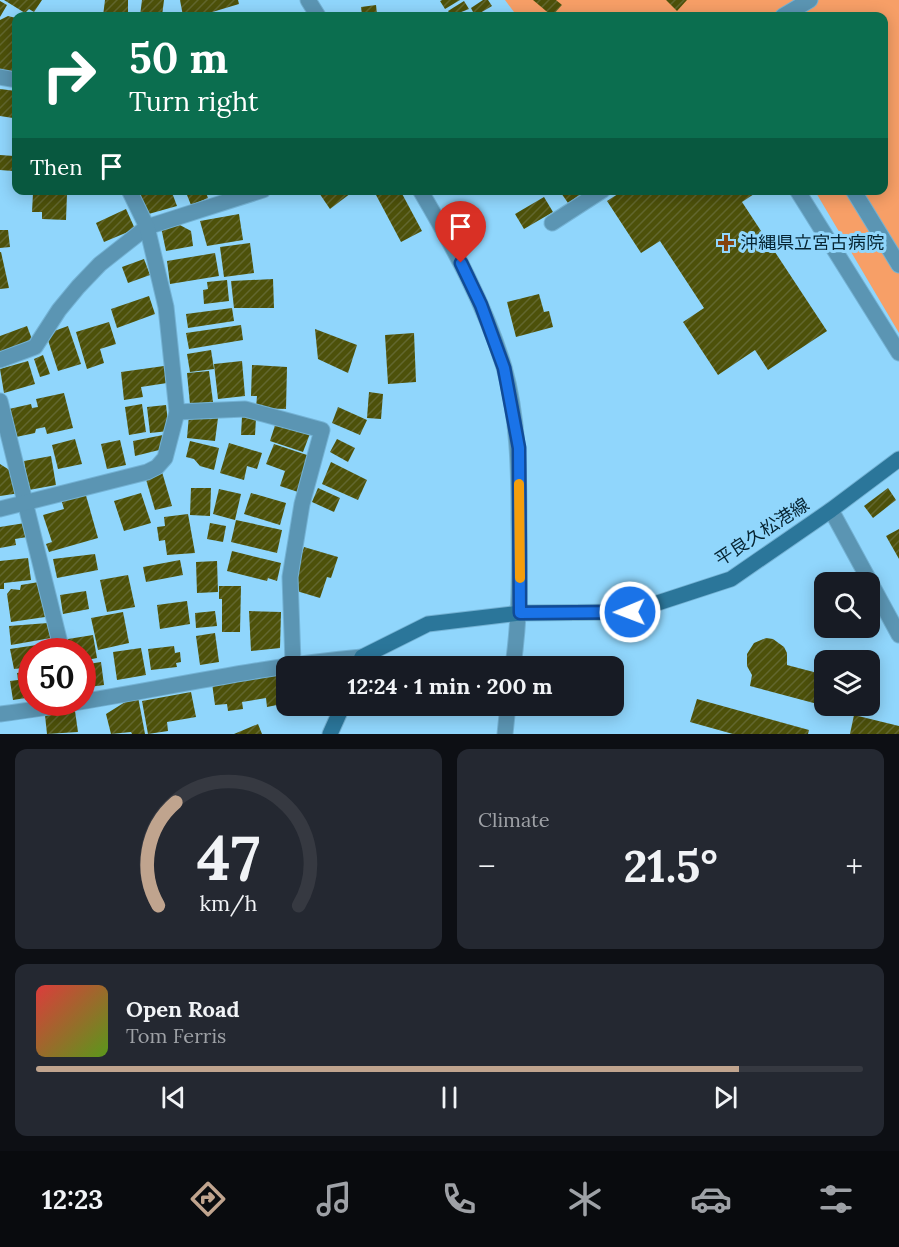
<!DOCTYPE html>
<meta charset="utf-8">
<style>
body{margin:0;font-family:Lora,"Noto Sans JP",serif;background:#242831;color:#f1f3f6;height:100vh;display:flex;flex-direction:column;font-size:22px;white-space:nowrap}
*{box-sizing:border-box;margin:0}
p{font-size:20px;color:#9ea1a6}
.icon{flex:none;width:33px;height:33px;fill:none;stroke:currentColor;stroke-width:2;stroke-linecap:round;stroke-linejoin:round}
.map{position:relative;height:734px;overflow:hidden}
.drawer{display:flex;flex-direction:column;gap:15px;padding:15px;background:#0d0f14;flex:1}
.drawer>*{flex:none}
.hud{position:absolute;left:12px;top:12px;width:876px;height:183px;border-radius:12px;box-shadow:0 3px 15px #0003;background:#0b6e4f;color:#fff;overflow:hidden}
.fabs{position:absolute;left:814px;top:572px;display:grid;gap:12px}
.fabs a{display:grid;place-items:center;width:66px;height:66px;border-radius:12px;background:#171b24;box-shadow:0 3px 15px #0003;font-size:30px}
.speed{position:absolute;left:18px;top:638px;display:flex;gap:12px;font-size:30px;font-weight:700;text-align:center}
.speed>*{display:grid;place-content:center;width:78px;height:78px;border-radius:50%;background:#171b24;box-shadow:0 3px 15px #0003;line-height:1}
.speed .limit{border:9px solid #d22;background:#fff;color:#111}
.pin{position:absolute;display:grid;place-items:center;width:51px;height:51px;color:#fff;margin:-62px -26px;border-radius:50% 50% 50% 0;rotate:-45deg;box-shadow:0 0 6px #0007}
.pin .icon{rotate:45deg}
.me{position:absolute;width:66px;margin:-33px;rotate:269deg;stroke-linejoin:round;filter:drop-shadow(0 0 4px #0008)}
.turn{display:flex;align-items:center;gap:21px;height:126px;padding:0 18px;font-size:27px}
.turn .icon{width:78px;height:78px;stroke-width:2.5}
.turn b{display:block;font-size:42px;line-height:51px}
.then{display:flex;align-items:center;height:57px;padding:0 18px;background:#0003;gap:12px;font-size:22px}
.big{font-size:45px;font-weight:800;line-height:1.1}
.drawer .tile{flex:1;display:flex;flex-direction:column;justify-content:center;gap:9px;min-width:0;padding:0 21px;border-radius:12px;background:#242831}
.drawer .dial{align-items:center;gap:0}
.dial svg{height:156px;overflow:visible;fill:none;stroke:#363941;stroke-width:7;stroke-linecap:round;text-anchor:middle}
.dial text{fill:#f1f3f6;stroke:none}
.song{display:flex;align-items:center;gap:18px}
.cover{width:72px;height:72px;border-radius:9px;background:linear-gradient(135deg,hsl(0 70% 55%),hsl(90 70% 35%))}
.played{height:6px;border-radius:3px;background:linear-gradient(90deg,#c0a48e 85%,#363941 85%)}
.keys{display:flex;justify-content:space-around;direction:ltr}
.heat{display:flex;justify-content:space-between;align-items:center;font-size:33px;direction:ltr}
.drawer .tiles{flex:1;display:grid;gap:15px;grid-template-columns:1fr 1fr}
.tile:last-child{grid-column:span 2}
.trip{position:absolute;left:276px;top:656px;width:348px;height:60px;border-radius:12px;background:#171b24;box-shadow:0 3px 15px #0003;font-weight:800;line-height:60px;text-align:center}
.menu{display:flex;height:96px;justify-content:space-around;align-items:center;background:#090b0e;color:#9ea1a6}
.menu .icon{width:42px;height:42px}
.menu .active{color:#c0a48e}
.menu b{font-size:27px;color:#f1f3f6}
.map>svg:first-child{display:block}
</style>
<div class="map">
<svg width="899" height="734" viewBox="0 0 899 734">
<defs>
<pattern id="building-hatch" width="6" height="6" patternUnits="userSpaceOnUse" patternTransform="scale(1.5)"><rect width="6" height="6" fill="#4d510a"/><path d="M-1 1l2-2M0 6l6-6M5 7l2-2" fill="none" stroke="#62672f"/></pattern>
</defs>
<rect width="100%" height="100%" fill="#90d6fc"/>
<polygon fill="#f79f67" points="505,0 899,0 899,333 815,191 884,190 884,16 517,16"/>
<g fill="url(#building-hatch)">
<polygon points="4,0 42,0 34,12 29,9 25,13"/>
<polygon points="105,0 128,0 128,16 103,16"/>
<polygon points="142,0 164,0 162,16 140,16"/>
<polygon points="180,0 238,0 239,4 199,16 183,16"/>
<polygon points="442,0 460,0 445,9 440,1"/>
<polygon points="483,0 488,0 492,6 475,16 471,8"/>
<polygon points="533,0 556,0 562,5 552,16"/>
<polygon points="666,0 687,0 677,11"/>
<polygon points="0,1 7,5 0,17"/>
<polygon points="464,1 469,9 451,16 448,11"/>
<polygon points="376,5 377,14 362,15 361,7"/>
<polygon points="8,16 16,18 16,76 0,71 0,20"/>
<polygon points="0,89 16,91 13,118 0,116"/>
<polygon points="0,155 14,156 13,171 0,170"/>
<polygon points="141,190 171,190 177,206 145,215 137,192"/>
<polygon points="185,190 205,190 208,198 191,205"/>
<polygon points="317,190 355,190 330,209"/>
<polygon points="379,190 400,190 422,231 401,242 375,193"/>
<polygon points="559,190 587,190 568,203"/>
<polygon points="624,190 752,190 754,194 742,202 827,331 768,370 755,350 718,375 683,322 704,308 660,241 641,253 607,201"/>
<polygon points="33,193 67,194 66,220 42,219 42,212 32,212"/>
<polygon points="544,197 553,212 524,229 515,214"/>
<polygon points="126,209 135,229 104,242 96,223"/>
<polygon points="239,214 243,240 207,246 200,221"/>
<polygon points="178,224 191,231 193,246 166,251 161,227"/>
<polygon points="0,230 8,230 10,247 0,248"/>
<polygon points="250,243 254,273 224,277 220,247"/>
<polygon points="0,252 1,252 9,288 0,289"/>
<polygon points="215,253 219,276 170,284 167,261"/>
<polygon points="144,259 150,275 128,283 122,267"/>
<polygon points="273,279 274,308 234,308 231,281"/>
<polygon points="227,280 229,301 204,304 203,290 208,289 207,282"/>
<polygon points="539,294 544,312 549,311 553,327 516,337 507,302"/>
<polygon points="149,296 155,314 117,328 111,309"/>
<polygon points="232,308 234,321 188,328 186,314"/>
<polygon points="109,322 116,344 100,349 104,363 87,369 76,332"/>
<polygon points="241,325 243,340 189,349 186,333"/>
<polygon points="27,326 33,342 0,354 0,336"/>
<polygon points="68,326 81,364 58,371 46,334"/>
<polygon points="315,329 357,345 348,373 318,359"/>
<polygon points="414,333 416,382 388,384 385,335"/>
<polygon points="211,350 214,369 190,372 187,354"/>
<polygon points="43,355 50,374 40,377 34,359"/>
<polygon points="28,361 35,384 4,393 0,369"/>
<polygon points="242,361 245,396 218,399 214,364"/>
<polygon points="252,365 287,367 286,409 256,408 257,396 251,396"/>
<polygon points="164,366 167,383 141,387 143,397 124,400 121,372"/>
<polygon points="209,371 213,402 190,404 187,373"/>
<polygon points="369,392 383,394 381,419 367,418"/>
<polygon points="64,393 73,428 47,434 45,427 36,429 35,433 16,437 9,409 31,404 32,408 38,407 36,399"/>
<polygon points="142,404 146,432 129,435 125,407"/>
<polygon points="166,405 169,431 150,433 147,407"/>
<polygon points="338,407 367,420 360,435 332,423"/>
<polygon points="189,415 218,418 215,441 187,438"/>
<polygon points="242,417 256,418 255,435 241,435"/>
<polygon points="277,419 311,431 303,452 270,441"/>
<polygon points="168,434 163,449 135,456 133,441"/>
<polygon points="75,439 82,464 58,469 52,445"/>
<polygon points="337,439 355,448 348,462 330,452"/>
<polygon points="120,440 126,465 107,469 101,444"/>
<polygon points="190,441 219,448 214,470 200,466 194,459 186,457"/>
<polygon points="229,443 262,453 257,469 247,466 244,480 220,473"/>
<polygon points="274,444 313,457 301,493 280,486 285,471 266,464"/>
<polygon points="51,456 56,485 29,490 24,461"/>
<polygon points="331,462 367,480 358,500 322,484"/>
<polygon points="0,464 14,473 20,493 0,496"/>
<polygon points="162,472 172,506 155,510 145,476"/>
<polygon points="191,488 211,488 210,516 190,515"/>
<polygon points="318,488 340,498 334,512 312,502"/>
<polygon points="888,488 896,500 873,518 864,506"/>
<polygon points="219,489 241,494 235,520 213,514"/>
<polygon points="85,492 98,538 49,552 46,544 52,542 43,515 64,509 61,499"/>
<polygon points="141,493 151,523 124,531 114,501"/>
<polygon points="251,493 286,503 280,525 244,514"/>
<polygon points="188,514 195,553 167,555 165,540 159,541 157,527 165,526 164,517"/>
<polygon points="236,520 282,530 277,553 231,542"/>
<polygon points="25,523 27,537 15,539 16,545 0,548 0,527"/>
<polygon points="210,523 226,526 223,542 207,539"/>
<polygon points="899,529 899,559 886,536"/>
<polygon points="304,547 338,557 331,578 327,577 320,598 290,589"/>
<polygon points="232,551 281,563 277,581 268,578 267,581 227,571"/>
<polygon points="95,554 98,570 57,578 53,559"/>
<polygon points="28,558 31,580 4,583 4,589 0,589 0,561"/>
<polygon points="180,560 183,575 146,582 143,567"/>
<polygon points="217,561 218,592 197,593 196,562"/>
<polygon points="128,575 135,607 107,612 100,580"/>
<polygon points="39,582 45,617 11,622 7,594 11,589 20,590 21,585"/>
<polygon points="219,586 241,586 240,632 222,632 222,599 219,599"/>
<polygon points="86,591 89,609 63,614 60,595"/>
<polygon points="187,601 190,624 160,629 157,605"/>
<polygon points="215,611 217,626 196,628 195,613"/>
<polygon points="249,611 281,612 280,648 251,651"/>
<polygon points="123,612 129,643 98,650 91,618"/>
<polygon points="48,623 51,638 11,645 9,626"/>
<polygon points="215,633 219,662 200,665 196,636"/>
<polygon points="93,635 97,658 82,661 82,651 70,651 68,639"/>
<polygon points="766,638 773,639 784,647 787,653 787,665 825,675 825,706 750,686 752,675 747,666 747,654 754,643"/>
<polygon points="50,643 52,649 57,651 32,651 32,667 14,669 10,649"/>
<polygon points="174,646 175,653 180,652 181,662 176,663 177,667 151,670 148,649"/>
<polygon points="141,648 146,675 117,680 113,652"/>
<polygon points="101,662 104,685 82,688 82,665"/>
<polygon points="32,671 32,697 13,700 10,681 18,680 17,673"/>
<polygon points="285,671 286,691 280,692 282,702 277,705 267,707 266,698 242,702 243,709 228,711 227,704 215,705 212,683"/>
<polygon points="191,692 196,717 167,722 168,731 148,734 142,701"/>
<polygon points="138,697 145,734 132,734 131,732 111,734 106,714 130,699"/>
<polygon points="697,699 809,730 808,734 733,734 690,722"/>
<polygon points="825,705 861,705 859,715"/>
<polygon points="75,711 78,732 47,734 45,715"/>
<polygon points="854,715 899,726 899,734 850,734"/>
<polygon points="258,724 262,734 234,734"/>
</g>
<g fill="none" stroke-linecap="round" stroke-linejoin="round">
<defs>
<g id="minor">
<polyline points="783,16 810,0"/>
<polyline points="0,77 16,80"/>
<polyline points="797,190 899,353"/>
<polyline points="853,190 899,265"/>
<polyline points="552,223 603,190"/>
<polyline points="0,360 35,347 59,310 78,287 100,264 147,227 263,190"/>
<polyline points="0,401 62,651"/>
<polyline points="177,412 245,409 322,430 302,504 290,577 293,663"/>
<polyline points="0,509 147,472 157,467 165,458 177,412 166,307 147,227 129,190"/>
<polyline points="831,510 899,635"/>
</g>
<g id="tertiary">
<polyline points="308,0 318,16"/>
<path d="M420 190C453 246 485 305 504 367 518 417 519 469 519 521 520 570 520 617 513 666"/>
<path d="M0 714C121 699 240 668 362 657"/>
<polyline points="505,734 508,705"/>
</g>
<g id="secondary">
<polyline points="358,666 362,657 428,624 520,613 630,612 731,579 831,510 899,459"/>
<polyline points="330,734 343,705"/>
</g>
</defs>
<use href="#minor" stroke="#74b2d4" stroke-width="17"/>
<use href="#tertiary" stroke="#74b2d4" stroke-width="17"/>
<use href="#secondary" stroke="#74b2d4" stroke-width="17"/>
<use href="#minor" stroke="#5b95b3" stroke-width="15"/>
<use href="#tertiary" stroke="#5b95b3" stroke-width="15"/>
<use href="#secondary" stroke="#2b769a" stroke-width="15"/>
</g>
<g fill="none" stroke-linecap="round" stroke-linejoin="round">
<defs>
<polyline id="route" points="461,263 481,305 504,368 519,448 520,613 630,612"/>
</defs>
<use href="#route" stroke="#114b97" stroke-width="15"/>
<use href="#route" stroke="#1a73e8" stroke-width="10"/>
<polyline stroke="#f59e0b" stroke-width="10" points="519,484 520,578"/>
</g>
<path fill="#854310" stroke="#90d6fc" stroke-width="2" d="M723 234h6v6h6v6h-6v6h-6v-6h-6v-6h6z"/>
<g text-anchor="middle" stroke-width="6" stroke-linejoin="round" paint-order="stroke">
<g font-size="18" fill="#062432" stroke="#90d6fc" text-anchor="start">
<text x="740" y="249">沖縄県立宮古病院</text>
</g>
<g font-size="18" fill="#062432" stroke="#90d6fc">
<text transform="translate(762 532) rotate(-33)" y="6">平良久松港線</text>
</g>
</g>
</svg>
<div class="fabs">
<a><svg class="icon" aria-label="search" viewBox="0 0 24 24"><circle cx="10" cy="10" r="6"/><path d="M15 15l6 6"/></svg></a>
<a><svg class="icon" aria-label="layers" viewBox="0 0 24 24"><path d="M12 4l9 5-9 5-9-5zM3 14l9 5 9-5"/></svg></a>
</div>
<div class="speed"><div class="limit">50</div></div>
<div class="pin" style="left:461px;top:263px;background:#d93025"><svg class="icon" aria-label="arrive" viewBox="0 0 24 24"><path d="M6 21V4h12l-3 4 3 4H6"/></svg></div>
<svg class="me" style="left:630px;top:612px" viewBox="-20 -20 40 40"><circle r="17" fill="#1a73e8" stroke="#fff" stroke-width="3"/><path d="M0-11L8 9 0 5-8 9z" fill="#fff"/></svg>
<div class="trip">12:24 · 1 min · 200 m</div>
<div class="hud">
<div class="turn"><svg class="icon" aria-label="right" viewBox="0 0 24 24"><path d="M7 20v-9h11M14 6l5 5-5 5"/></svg><div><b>50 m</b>Turn right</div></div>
<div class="then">Then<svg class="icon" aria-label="arrive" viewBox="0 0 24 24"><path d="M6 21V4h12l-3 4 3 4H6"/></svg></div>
</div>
</div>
<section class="drawer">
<div class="tiles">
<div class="tile dial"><svg viewBox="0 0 100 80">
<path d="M14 69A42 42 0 1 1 86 69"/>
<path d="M14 69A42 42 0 0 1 23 16" stroke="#c0a48e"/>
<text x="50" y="56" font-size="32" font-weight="700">47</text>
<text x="50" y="72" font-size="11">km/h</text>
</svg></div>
<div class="tile"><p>Climate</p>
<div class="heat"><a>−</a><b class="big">21.5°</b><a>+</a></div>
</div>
<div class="tile">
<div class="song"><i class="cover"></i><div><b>Open Road</b><p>Tom Ferris</p></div></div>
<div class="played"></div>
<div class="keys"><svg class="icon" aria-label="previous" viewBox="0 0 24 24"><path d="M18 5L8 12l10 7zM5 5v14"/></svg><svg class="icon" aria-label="pause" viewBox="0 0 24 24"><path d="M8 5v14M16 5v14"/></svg><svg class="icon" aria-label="next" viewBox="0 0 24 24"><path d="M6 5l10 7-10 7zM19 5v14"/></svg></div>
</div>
</div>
</section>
<nav class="menu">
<b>12:23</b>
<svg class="icon active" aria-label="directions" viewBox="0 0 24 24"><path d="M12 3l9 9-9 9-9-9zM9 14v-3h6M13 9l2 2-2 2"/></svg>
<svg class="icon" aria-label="music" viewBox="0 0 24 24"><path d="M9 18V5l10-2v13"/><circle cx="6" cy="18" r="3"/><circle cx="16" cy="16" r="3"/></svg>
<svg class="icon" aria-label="phone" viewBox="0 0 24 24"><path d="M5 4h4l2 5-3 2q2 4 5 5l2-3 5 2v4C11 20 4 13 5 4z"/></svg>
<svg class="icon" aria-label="climate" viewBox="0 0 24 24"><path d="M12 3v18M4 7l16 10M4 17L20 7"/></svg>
<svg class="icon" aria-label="car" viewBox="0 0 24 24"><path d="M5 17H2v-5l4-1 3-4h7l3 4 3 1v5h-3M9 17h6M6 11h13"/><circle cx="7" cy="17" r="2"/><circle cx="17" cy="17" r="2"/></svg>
<svg class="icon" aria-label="filters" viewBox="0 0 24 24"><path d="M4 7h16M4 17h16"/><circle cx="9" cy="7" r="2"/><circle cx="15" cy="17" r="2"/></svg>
</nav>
